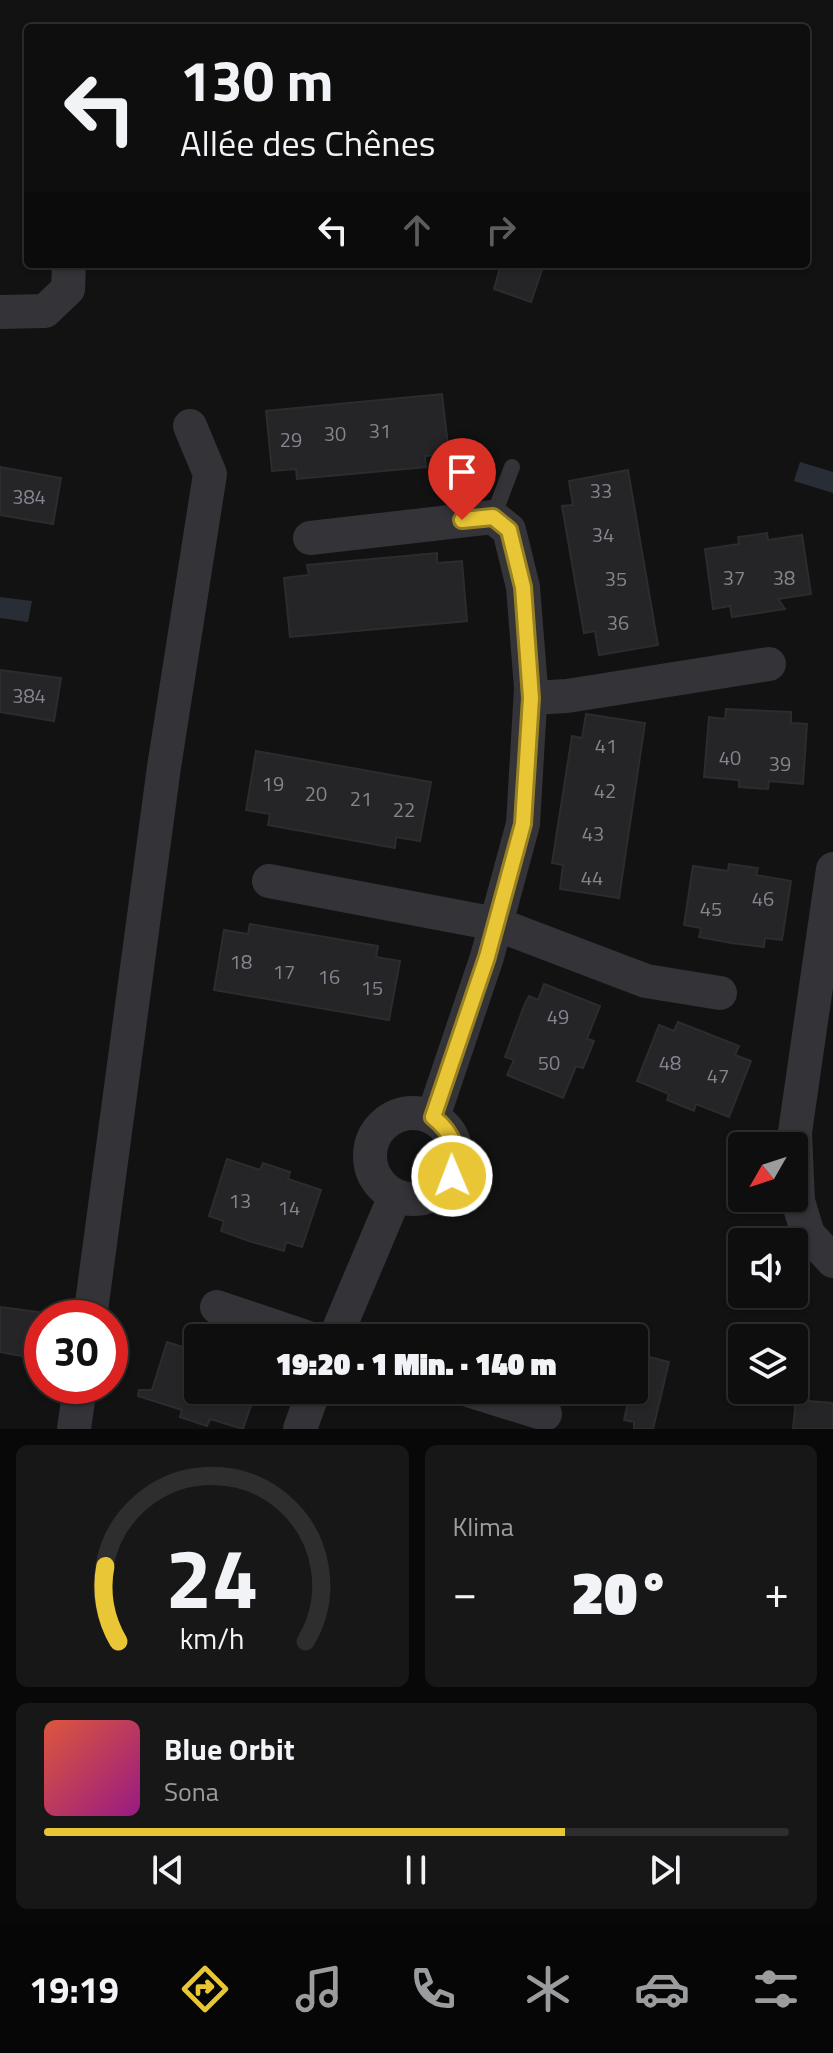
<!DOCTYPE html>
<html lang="de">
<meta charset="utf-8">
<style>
body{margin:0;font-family:"Titillium Web",sans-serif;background:#171717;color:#f1f3f6;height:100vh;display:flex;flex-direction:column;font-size:30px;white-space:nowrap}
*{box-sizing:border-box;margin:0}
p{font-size:26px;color:#9b9c9e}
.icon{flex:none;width:44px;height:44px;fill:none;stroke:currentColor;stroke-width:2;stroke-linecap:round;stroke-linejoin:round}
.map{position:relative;height:1429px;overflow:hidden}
.details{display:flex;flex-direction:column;gap:16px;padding:16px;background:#080808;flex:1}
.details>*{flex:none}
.guide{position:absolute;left:24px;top:24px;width:786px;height:244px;border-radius:8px;box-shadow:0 2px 6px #0004,0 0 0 2px #2e2e2e;background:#0e0e0e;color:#f1f3f6;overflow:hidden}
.needle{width:52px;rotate:231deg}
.controls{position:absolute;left:728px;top:1132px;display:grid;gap:16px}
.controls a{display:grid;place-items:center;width:80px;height:80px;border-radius:8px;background:#0e0e0e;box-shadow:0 2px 6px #0004,0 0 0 2px #2e2e2e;font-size:40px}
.speed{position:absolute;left:24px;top:1300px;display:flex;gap:16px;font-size:40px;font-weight:700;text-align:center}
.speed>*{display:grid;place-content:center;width:104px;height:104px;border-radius:50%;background:#0e0e0e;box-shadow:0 2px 6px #0004,0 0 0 2px #2e2e2e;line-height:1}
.speed .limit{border:12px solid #d22;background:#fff;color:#111}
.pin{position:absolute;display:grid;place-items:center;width:68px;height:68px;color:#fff;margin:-82px -34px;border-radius:50% 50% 50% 0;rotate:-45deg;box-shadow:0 0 8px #0007}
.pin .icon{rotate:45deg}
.me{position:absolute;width:88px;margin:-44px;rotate:359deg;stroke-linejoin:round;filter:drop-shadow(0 0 6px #0008)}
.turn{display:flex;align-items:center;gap:28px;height:168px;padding:0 24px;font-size:36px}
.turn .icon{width:104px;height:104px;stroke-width:2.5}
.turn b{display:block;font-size:56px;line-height:68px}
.lanes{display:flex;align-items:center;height:76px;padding:0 24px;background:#0003;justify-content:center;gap:40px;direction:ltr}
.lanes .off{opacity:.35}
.big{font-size:60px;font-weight:800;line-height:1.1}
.details .card{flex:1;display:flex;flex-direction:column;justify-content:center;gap:12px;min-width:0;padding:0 28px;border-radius:12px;background:#171717}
.details .dial{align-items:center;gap:0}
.dial svg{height:208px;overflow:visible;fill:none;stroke:#2e2e2e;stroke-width:7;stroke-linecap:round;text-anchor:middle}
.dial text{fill:#f1f3f6;stroke:none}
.song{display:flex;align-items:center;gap:24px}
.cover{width:96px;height:96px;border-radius:12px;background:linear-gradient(135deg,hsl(10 70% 55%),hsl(310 70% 35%))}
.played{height:8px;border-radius:4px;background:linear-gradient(90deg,#e9c635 70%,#2e2e2e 70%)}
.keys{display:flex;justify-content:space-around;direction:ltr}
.heat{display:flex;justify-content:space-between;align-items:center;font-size:44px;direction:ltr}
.details .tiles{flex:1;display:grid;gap:16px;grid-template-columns:1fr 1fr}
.card:last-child{grid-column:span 2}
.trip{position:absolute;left:184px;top:1324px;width:464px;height:80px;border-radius:8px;background:#0e0e0e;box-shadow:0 2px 6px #0004,0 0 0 2px #2e2e2e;font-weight:800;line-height:80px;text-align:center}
.tabs{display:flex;height:128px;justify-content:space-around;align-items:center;background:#060606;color:#9b9c9e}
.tabs .icon{width:56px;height:56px}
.tabs .selected{color:#e9c635}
.tabs b{font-size:36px;color:#f1f3f6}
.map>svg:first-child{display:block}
</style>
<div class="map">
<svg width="833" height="1429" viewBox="0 0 833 1429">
<rect width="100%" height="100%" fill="#121213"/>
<g fill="#292e36">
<polygon points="800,462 833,472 833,493 794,481"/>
<polygon points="0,597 32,601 28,622 0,618"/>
</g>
<g fill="#252527" stroke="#2c2c2f" stroke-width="2">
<polygon points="501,264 544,264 531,302 494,289"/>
<polygon points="442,394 449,454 425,456 426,467 297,479 296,469 272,471 266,411"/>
<polygon points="0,467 61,478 53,524 0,515"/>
<polygon points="628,470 658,645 599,655 595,631 584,633 562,506 573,505 569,481"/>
<polygon points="767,533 768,540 802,535 811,594 778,599 785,609 732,617 730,606 713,609 705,549 739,544 738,537"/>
<polygon points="437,553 437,563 462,561 467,621 290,637 284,578 309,575 307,565"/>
<polygon points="0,670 61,678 54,721 0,712"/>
<polygon points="726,709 791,712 791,723 807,724 803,784 769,781 768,789 739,787 739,780 704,777 709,717 725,719"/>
<polygon points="586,714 645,723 619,898 560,889 563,865 552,863 572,736 582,738"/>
<polygon points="256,751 431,782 420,841 396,837 395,848 268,825 270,814 246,810"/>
<polygon points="729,864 758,868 756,875 791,881 782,940 765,938 764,947 731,943 699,937 701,928 684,925 693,866 728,871"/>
<polygon points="250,924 378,946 376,957 400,961 389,1020 214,990 224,930 248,934"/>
<polygon points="544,984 600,1006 587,1039 594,1041 583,1068 576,1066 563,1098 507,1075 514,1060 505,1057 524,1006 529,996 538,1000"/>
<polygon points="678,1022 739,1046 735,1055 751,1061 729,1117 696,1104 694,1111 667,1100 669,1094 637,1081 659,1025 674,1031"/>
<polygon points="227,1159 260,1170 263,1163 290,1172 288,1179 321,1190 302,1247 286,1242 284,1251 249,1241 221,1231 224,1221 209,1216"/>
<polygon points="0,1307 39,1312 33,1358 0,1352"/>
<polygon points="167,1342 198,1352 198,1390 256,1390 243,1429 210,1419 207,1426 180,1417 182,1410 138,1396 139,1390 152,1390"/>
<polygon points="634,1353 669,1362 653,1429 634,1429 634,1422 624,1420 631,1390 634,1390"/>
<polygon points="796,1400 833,1403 833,1429 793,1429"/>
</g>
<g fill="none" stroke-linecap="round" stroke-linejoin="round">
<polyline stroke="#333338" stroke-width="16" points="493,517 512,467"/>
<g stroke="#333338" stroke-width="34">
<polyline points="0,312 45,311 68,289 69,264"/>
<polyline points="310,538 493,517 509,530 523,587 531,688 523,824 487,957 433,1117"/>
<polyline points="531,698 567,696 769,664"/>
<polyline points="833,869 795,1132 798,1201 808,1234 833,1261"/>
<polyline points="269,881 496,924 646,981 720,993"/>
<circle cx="413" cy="1156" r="43"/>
<polyline points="217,1307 309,1338"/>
<polyline points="90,1318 164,767 210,474 190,426"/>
<polyline points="335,1338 395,1196"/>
<polyline points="468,1390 545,1414"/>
<polyline points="74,1429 80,1386"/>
<polyline points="300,1429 314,1390"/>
</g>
</g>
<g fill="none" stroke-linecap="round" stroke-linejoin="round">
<defs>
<path id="route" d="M452 1176C459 1150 454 1134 433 1117L487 957 523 824 531 698 523 587 509 530 493 517 462 520"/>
</defs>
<use href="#route" stroke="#978122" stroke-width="20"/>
<use href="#route" stroke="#e9c635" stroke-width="14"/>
</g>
<g text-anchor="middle" stroke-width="8" stroke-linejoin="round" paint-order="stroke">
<g font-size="20" fill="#84858f">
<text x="380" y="438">31</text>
<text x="335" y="441">30</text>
<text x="291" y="447">29</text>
<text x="601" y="498">33</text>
<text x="29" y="504">384</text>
<text x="603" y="542">34</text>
<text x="734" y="585">37</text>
<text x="784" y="585">38</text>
<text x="616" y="586">35</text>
<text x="618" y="630">36</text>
<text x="29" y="703">384</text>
<text x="606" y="753">41</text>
<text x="730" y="765">40</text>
<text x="780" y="771">39</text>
<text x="273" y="791">19</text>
<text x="605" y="798">42</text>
<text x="316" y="801">20</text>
<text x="361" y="806">21</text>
<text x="404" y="817">22</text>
<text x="593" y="841">43</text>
<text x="592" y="885">44</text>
<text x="763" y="906">46</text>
<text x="711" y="916">45</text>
<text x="241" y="969">18</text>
<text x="284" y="979">17</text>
<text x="329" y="984">16</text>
<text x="372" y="995">15</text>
<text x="558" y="1024">49</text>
<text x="549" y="1070">50</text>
<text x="670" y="1070">48</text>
<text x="718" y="1083">47</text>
<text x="240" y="1208">13</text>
<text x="289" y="1215">14</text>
</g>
</g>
</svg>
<div class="controls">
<a><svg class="needle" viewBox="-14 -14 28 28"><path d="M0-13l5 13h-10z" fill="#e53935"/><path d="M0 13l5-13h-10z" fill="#9b9c9e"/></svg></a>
<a><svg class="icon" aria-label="sound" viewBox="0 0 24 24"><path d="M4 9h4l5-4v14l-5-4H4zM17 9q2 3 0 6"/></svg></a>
<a><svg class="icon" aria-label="layers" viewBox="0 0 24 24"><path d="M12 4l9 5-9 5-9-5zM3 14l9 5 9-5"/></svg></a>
</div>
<div class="speed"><div class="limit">30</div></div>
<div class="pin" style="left:462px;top:520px;background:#d93025"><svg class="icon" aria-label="arrive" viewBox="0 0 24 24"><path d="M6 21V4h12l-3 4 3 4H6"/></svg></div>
<svg class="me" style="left:452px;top:1176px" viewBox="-20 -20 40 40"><circle r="17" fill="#e9c635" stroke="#fff" stroke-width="3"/><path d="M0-11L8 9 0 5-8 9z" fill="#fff"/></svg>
<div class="trip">19:20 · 1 Min. · 140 m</div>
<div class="guide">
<div class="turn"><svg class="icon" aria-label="left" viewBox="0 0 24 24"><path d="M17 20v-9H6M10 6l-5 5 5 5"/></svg><div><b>130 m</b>Allée des Chênes</div></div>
<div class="lanes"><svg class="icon" aria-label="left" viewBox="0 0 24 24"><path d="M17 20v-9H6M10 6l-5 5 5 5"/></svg><svg class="icon off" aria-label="ahead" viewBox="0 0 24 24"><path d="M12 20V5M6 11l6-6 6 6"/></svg><svg class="icon off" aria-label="right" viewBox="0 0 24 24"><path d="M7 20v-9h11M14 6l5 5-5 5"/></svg></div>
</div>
</div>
<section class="details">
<div class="tiles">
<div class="card dial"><svg viewBox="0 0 100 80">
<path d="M14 69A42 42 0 1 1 86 69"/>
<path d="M14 69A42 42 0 0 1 9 40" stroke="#e9c635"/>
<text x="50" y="56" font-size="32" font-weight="700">24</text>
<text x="50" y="72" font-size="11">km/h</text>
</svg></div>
<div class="card"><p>Klima</p>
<div class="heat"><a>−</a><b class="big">20°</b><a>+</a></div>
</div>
<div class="card">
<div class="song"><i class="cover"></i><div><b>Blue Orbit</b><p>Sona</p></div></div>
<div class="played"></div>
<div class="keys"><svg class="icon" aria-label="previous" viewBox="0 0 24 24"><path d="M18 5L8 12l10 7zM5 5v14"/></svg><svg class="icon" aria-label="pause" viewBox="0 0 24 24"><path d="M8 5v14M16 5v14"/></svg><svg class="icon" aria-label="next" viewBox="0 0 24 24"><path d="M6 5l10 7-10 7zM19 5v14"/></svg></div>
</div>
</div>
</section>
<nav class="tabs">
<b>19:19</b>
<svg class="icon selected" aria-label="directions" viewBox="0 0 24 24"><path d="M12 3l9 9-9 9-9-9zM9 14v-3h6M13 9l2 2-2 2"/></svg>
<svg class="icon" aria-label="music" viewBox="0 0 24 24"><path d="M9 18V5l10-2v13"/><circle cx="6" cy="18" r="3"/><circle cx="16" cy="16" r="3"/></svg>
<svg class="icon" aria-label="phone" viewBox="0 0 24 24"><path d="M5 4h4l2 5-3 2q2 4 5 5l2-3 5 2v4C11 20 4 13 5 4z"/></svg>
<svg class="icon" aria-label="climate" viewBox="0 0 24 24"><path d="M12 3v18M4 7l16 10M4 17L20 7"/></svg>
<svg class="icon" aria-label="car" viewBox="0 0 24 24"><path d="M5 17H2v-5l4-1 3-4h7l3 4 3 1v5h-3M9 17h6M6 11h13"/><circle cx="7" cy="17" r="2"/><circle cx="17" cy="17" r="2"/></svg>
<svg class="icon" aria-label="filters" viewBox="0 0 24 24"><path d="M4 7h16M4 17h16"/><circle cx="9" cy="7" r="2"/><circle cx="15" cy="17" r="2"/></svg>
</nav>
